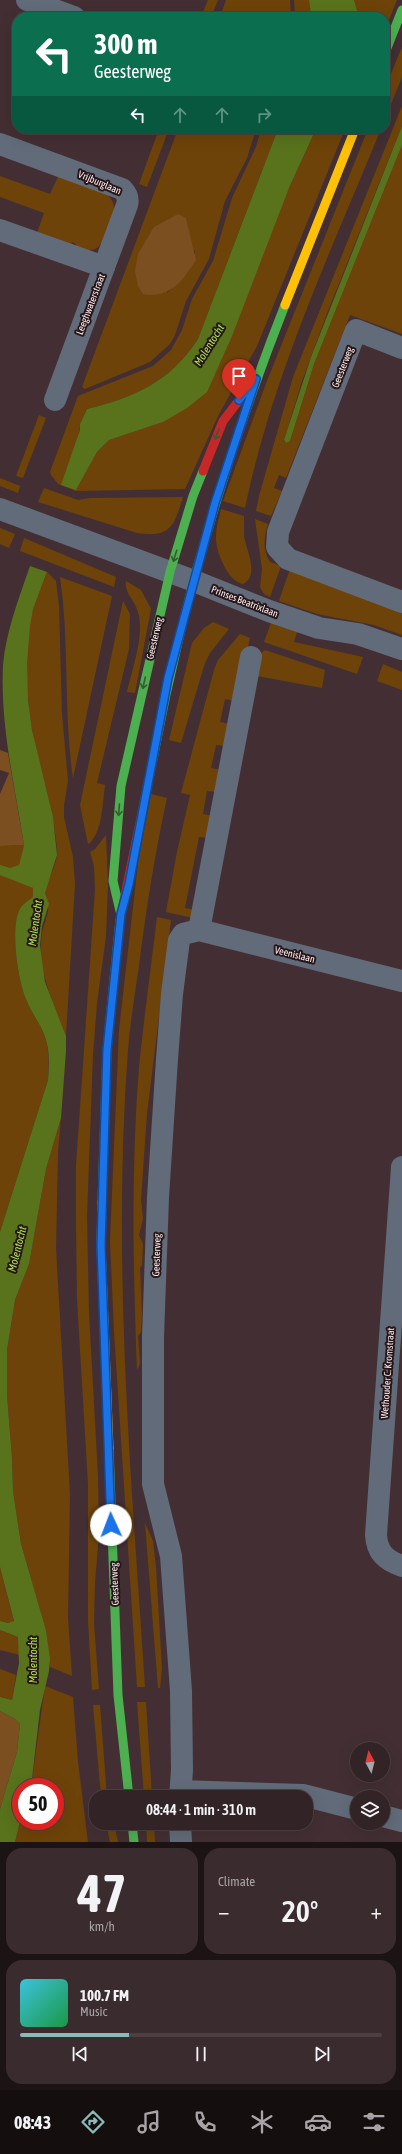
<!DOCTYPE html>
<meta charset="utf-8">
<style>
body{margin:0;font-family:"Asap Condensed",sans-serif;background:#3a2b2e;color:#f1f3f6;height:100vh;display:flex;flex-direction:column;font-size:15px;white-space:nowrap}
*{box-sizing:border-box;margin:0}
p{font-size:13px;color:#a8a4a7}
.icon{flex:none;width:22px;height:22px;fill:none;stroke:currentColor;stroke-width:2;stroke-linecap:round;stroke-linejoin:round}
.map{position:relative;height:1842px;overflow:hidden}
.panel{display:flex;flex-direction:column;gap:6px;padding:6px;background:#1c1315;flex:1}
.panel>*{flex:none}
.top-card{position:absolute;left:12px;top:12px;width:378px;height:122px;border-radius:16px;box-shadow:0 4px 16px #0002,0 0 0 1px #4d4043;background:#0b6e4f;color:#fff;overflow:hidden}
.needle{width:26px;rotate:353deg}
.buttons{position:absolute;left:350px;top:1742px;display:grid;gap:8px}
.buttons a{display:grid;place-items:center;width:40px;height:40px;border-radius:50%;background:#322326;box-shadow:0 4px 16px #0002,0 0 0 1px #4d4043;font-size:20px}
.speed{position:absolute;left:12px;top:1778px;display:flex;gap:8px;font-size:20px;font-weight:700;text-align:center}
.speed>*{display:grid;place-content:center;width:52px;height:52px;border-radius:50%;background:#322326;box-shadow:0 4px 16px #0002,0 0 0 1px #4d4043;line-height:1}
.speed .limit{border:6px solid #d22;background:#fff;color:#111}
.pin{position:absolute;display:grid;place-items:center;width:34px;height:34px;color:#fff;margin:-41px -17px;border-radius:50% 50% 50% 0;rotate:-45deg;box-shadow:0 0 4px #0007}
.pin .icon{rotate:45deg}
.me{position:absolute;width:44px;margin:-22px;rotate:358deg;stroke-linejoin:round;filter:drop-shadow(0 0 3px #0008)}
.turn{display:flex;align-items:center;gap:14px;height:84px;padding:0 16px;font-size:18px}
.turn .icon{width:52px;height:52px;stroke-width:2.5}
.turn b{display:block;font-size:28px;line-height:34px}
.lanes{display:flex;align-items:center;height:38px;padding:0 16px;background:#0003;justify-content:center;gap:20px;direction:ltr}
.lanes .off{opacity:.35}
.big{font-size:30px;font-weight:600;line-height:1.1}
.panel .widget{flex:1;display:flex;flex-direction:column;justify-content:center;gap:6px;min-width:0;padding:0 14px;border-radius:16px;background:#3a2b2e}
.panel .dial{align-items:center;gap:0}
.dial b{font-size:52px;line-height:1}
.song{display:flex;align-items:center;gap:12px}
.cover{width:48px;height:48px;border-radius:6px;background:linear-gradient(135deg,hsl(190 70% 55%),hsl(140 70% 35%))}
.played{height:4px;border-radius:2px;background:linear-gradient(90deg,#8bbbb9 30%,#4d4043 30%)}
.keys{display:flex;justify-content:space-around;direction:ltr}
.heat{display:flex;justify-content:space-between;align-items:center;font-size:22px;direction:ltr}
.panel .tiles{flex:1;display:grid;gap:6px;grid-template-columns:1fr 1fr}
.widget:last-child{grid-column:span 2}
.trip{position:absolute;left:89px;top:1790px;width:224px;height:40px;border-radius:16px;background:#322326;box-shadow:0 4px 16px #0002,0 0 0 1px #4d4043;font-weight:600;line-height:40px;text-align:center}
.tabs{display:flex;height:64px;justify-content:space-around;align-items:center;background:#140e0f;color:#a8a4a7}
.tabs .icon{width:28px;height:28px}
.tabs .active{color:#8bbbb9}
.tabs b{font-size:18px;color:#f1f3f6}
.map>svg:first-child{display:block}
</style>
<div class="map">
<svg width="402" height="1842" viewBox="0 0 402 1842">
<rect width="100%" height="100%" fill="#432f33"/>
<g fill="#6e4309" fill-rule="evenodd">
<polygon points="208,0 218,0 211,17 201,17"/>
<polygon points="226,0 290,0 291,17 220,17"/>
<polygon points="294,0 309,0 311,17 295,17"/>
<polygon points="354,0 397,0 385,30 385,17 359,17"/>
<polygon points="402,47 402,77 385,119 385,88"/>
<polygon points="402,106 402,126 328,311 302,381 284,441 286,443 290,441 314,364 402,145 402,334 350,315 286,478 279,475 274,488 282,491 271,516 256,511 259,496 293,377"/>
<polygon points="159,129 169,129 147,187 139,184"/>
<path d="M178 129H256L247 158 225 201 209 259 186 301 175 335 170 344 150 362 85 389 82 387ZM186 218 192 247 195 252 189 271 167 293Z"/>
<path d="M261 129H278L198 339C171 381 134 398 87 409L80 424 76 490 97 452 109 440 163 422 289 188 316 129H345L257 346 218 416 185 489 76 491 58 484 51 475 50 472 78 396 153 366 171 350 182 330 192 299 213 261 232 198 256 147Z"/>
<path d="M368 129H381C330 253 272 377 245 508L223 501 267 381Z"/>
<path d="M59 175 107 194C111 199 114 202 114 208 115 215 103 245 97 248 90 252 82 249 75 247L76 244 72 242 71 245 37 233 44 213 0 197V176L50 194Z"/>
<polygon points="39,415 46,418 23,478 16,476"/>
<polygon points="0,478 20,486 18,493 0,486"/>
<path d="M44 488 78 500 90 498 183 497C174 526 171 538 137 533L38 502Z"/>
<path d="M221 509 244 516C244 523 244 530 244 536 246 549 260 576 243 584 228 582 215 550 216 537 216 528 219 518 221 509Z"/>
<path d="M255 519 268 524C264 538 262 549 270 562L281 566 270 597 264 594 260 587 262 569Z"/>
<polygon points="0,528 15,534 9,548 0,544"/>
<polygon points="24,538 116,577 114,587 20,551"/>
<polygon points="290,569 402,612 402,635 374,625 317,614 279,601"/>
<path d="M47 572 56 581 59 605 62 714 68 781 64 805V817L73 857 75 884 66 1036C55 1007 39 975 41 943 41 930 46 922 48 911 49 905 45 899 45 893 47 878 58 865 57 850 54 808 39 769 32 729 26 695 23 641 33 609 37 596 43 584 47 572Z"/>
<path d="M60 577 112 596 73 778C63 711 70 644 60 577Z"/>
<path d="M126 581 141 590 151 609 135 693 127 692C132 670 145 634 138 612 135 600 124 593 126 581Z"/>
<path d="M123 601 130 614 129 649 97 783 105 785C103 800 102 836 88 844L80 805Z"/>
<polygon points="213,622 229,629 210,653 205,663 181,743 169,740 192,643 204,628"/>
<polygon points="271,623 297,632 294,642 363,657 357,674 264,642"/>
<polygon points="240,634 250,638 235,701 225,699 220,722 231,724 227,746 216,745 211,768 222,770 217,792 207,791 203,814 213,816 209,838 199,837 185,908 195,910 193,918 166,912 177,852 190,795 181,793 214,670 218,660"/>
<polygon points="265,650 325,670 322,688 257,676 261,653"/>
<polygon points="383,664 402,672 402,690 377,681"/>
<path d="M151 794 167 798C155 853 146 909 139 966 135 994 130 1022 128 1050 112 1262 131 1475 145 1687H137L114 1331 110 1241 119 1030 138 863Z"/>
<polygon points="106,835 108,886 106,936 97,1003 93,1055 87,1216 89,1313 98,1476 99,1535 95,1582 94,1624 99,1689 92,1690 88,1621 88,1484 77,1299 76,1223 76,1166 95,890 94,866 90,852 95,849"/>
<path d="M24 845 19 865 33 888V897C29 900 24 903 21 907 9 924 18 981 26 999 31 1013 41 1024 45 1037 50 1050 48 1066 48 1080L0 1232V846Z"/>
<path d="M157 917 171 920 147 1114 141 1200 143 1219 139 1235 143 1244 142 1265 140 1268 142 1313 141 1332 138 1336 140 1364 137 1370C133 1269 131 1167 139 1067 144 1017 151 967 157 917Z"/>
<polygon points="61,1118 58,1152 56,1248 70,1495 68,1617 72,1676 50,1667 46,1630 21,1544 13,1491 12,1458 7,1395 7,1350 15,1300 29,1264 46,1169"/>
<polygon points="145,1523 153,1541 156,1567 162,1669 160,1688 158,1688"/>
<polygon points="0,1567 14,1622 8,1623 0,1621"/>
<polygon points="0,1630 18,1637 20,1655 0,1650"/>
<polygon points="0,1669 16,1675 12,1700 0,1697"/>
<polygon points="45,1686 73,1697 78,1762 88,1842 15,1842 21,1818 21,1821 55,1821 55,1787 31,1787"/>
<polygon points="137,1702 146,1702 152,1797 144,1797"/>
<polygon points="93,1705 100,1705 107,1797 102,1797 100,1785"/>
<polygon points="106,1823 114,1823 118,1842 110,1842"/>
<polygon points="146,1823 154,1823 155,1842 147,1842"/>
</g>
<g fill="#7b4f1f">
<path d="M178 214 186 218 196 260C183 281 169 299 143 294L138 286 135 271 138 254 154 227Z"/>
<polygon points="0,750 8,753 24,845 0,846 0,794 9,773 0,770"/>
<polygon points="0,1711 15,1719 20,1724 17,1752 0,1809"/>
</g>
<g fill="#59731c">
<polygon points="309,0 354,0 359,17 311,17"/>
<polygon points="402,126 402,145 314,364 290,441 286,443 284,440 311,357"/>
<path d="M278 129H316L289 188 232 336 207 392 187 408 163 422 109 440 97 452 76 490 61 485 80 430V424L87 409C134 398 171 381 198 339Z"/>
<path d="M30 566 47 572 33 609 30 626 27 663 28 700 32 730 53 817 57 855 45 893 49 904 42 926 40 945 42 960 45 982 66 1036V1051L61 1118 46 1169 29 1264 15 1300 7 1350V1395L12 1458 13 1491 21 1544 46 1630 50 1659 49 1671 40 1710 31 1787H21V1818L15 1842H0V1809L17 1752 20 1724 15 1719 0 1711V1697L12 1700 19 1663 18 1637 0 1630V1621L8 1623 14 1621 0 1567V1232L48 1080C49 1066 50 1050 45 1037 41 1024 31 1013 26 999 18 981 9 924 21 907 24 903 29 900 33 897V888L0 875V865L10 868 19 865 24 845C15 786 0 726 3 665 6 631 19 598 30 566Z"/>
</g>
<g fill="none" stroke-linecap="round" stroke-linejoin="round">
<g stroke="#626b79" stroke-width="22">
<polyline points="27,0 74,17"/>
<path d="M0 144 122 189C127 194 129 198 127 205L104 267"/>
<polyline points="0,230 104,267 55,400"/>
<polyline points="402,348 356,330 278,532 277,547 288,559 402,602"/>
<polyline points="0,509 194,581 269,611 319,628 358,634 402,649"/>
<polyline points="199,930 251,657"/>
<path d="M402 1167 376 1535C377 1552 385 1560 402 1566"/>
<polyline points="181,1791 303,1795 357,1809"/>
<polyline points="180,1797 182,1770 181,1691 171,1556 153,1484 153,1337 158,1197 167,1059 172,994 179,940 183,934 199,930 402,981"/>
<polyline points="383,1816 402,1821"/>
<polyline points="180,1823 181,1842"/>
</g>
<g stroke="#4caf50" stroke-width="9">
<polyline points="385,53 402,10"/>
<path d="M153 759C182 604 227 452 285 305"/>
<polyline points="120,911 113,881 121,786 170,572 193,496 203,471"/>
<polyline points="102,1202 107,1050 120,920"/>
<polyline points="109,1448 118,1695 129,1797"/>
<polyline points="132,1823 134,1842"/>
</g>
<g stroke="#ffc107" stroke-width="9">
<polyline points="285,305 355,129"/>
<polyline points="102,1202 101,1246 109,1448"/>
</g>
<g stroke="#c62828" stroke-width="9">
<polyline points="203,471 223,421 247,390"/>
<polyline points="120,920 153,759"/>
</g>
</g>
<defs><path id="oneway-shaft" d="M-6 0H5M1.5-3L5.5 0L1.5 3" fill="none" stroke-width="1.6" stroke-linecap="round" stroke-linejoin="round"/></defs>
<g stroke="#375b32">
<use href="#oneway-shaft" transform="translate(217 434) rotate(113)"/>
<use href="#oneway-shaft" transform="translate(175 556) rotate(107)"/>
<use href="#oneway-shaft" transform="translate(144 683) rotate(103)"/>
<use href="#oneway-shaft" transform="translate(119 810) rotate(94)"/>
</g>
<g fill="none" stroke-linecap="round" stroke-linejoin="round">
<defs>
<polyline id="route" points="111,1525 101,1246 107,1050 121,914 129,884 168,678 215,503 256,379 239,400"/>
</defs>
<use href="#route" stroke="#114b97" stroke-width="10"/>
<use href="#route" stroke="#1a73e8" stroke-width="7"/>
</g>
<g text-anchor="middle" stroke-width="4" stroke-linejoin="round" paint-order="stroke">
<g font-size="10" fill="#fcedef" stroke="#261619">
<text transform="translate(100 182) rotate(23)" y="4">Vrijburglaan</text>
<text transform="translate(90 304) rotate(-69)" y="4">Leeghwaterstraat</text>
<text transform="translate(342 367) rotate(-69)" y="4">Geesterweg</text>
<text transform="translate(245 601) rotate(21)" y="4">Prinses Beatrixlaan</text>
<text transform="translate(154 638) rotate(-77)" y="4">Geesterweg</text>
<text transform="translate(295 954) rotate(14)" y="4">Veenislaan</text>
<text transform="translate(156 1255) rotate(-88)" y="4">Geesterweg</text>
<text transform="translate(387 1373) rotate(-86)" y="4">Wethouder C. Kromstraat</text>
<text transform="translate(114 1584) rotate(-92)" y="4">Geesterweg</text>
</g>
<g font-size="11" font-style="italic" fill="#b1e64d" stroke="#261619">
<text transform="translate(209 345) rotate(-58)" y="4">Molentocht</text>
<text transform="translate(35 923) rotate(-82)" y="4">Molentocht</text>
<text transform="translate(17 1249) rotate(-76)" y="4">Molentocht</text>
<text transform="translate(33 1660) rotate(-90)" y="4">Molentocht</text>
</g>
</g>
</svg>
<div class="buttons">
<a><svg class="needle" viewBox="-14 -14 28 28"><path d="M0-13l5 13h-10z" fill="#e53935"/><path d="M0 13l5-13h-10z" fill="#a8a4a7"/></svg></a>
<a><svg class="icon" aria-label="layers" viewBox="0 0 24 24"><path d="M12 4l9 5-9 5-9-5zM3 14l9 5 9-5"/></svg></a>
</div>
<div class="speed"><div class="limit">50</div></div>
<div class="pin" style="left:239px;top:400px;background:#d93025"><svg class="icon" aria-label="arrive" viewBox="0 0 24 24"><path d="M6 21V4h12l-3 4 3 4H6"/></svg></div>
<svg class="me" style="left:111px;top:1525px" viewBox="-20 -20 40 40"><circle r="19" fill="#fff"/><path d="M0-13L10 11 0 6-10 11z" fill="#1a73e8"/></svg>
<div class="trip">08:44 · 1 min · 310 m</div>
<div class="top-card">
<div class="turn"><svg class="icon" aria-label="left" viewBox="0 0 24 24"><path d="M17 20v-9H6M10 6l-5 5 5 5"/></svg><div><b>300 m</b>Geesterweg</div></div>
<div class="lanes"><svg class="icon" aria-label="left" viewBox="0 0 24 24"><path d="M17 20v-9H6M10 6l-5 5 5 5"/></svg><svg class="icon off" aria-label="ahead" viewBox="0 0 24 24"><path d="M12 20V5M6 11l6-6 6 6"/></svg><svg class="icon off" aria-label="ahead" viewBox="0 0 24 24"><path d="M12 20V5M6 11l6-6 6 6"/></svg><svg class="icon off" aria-label="right" viewBox="0 0 24 24"><path d="M7 20v-9h11M14 6l5 5-5 5"/></svg></div>
</div>
</div>
<section class="panel">
<div class="tiles">
<div class="widget dial"><b>47</b><p>km/h</p></div>
<div class="widget"><p>Climate</p>
<div class="heat"><a>−</a><b class="big">20°</b><a>+</a></div>
</div>
<div class="widget">
<div class="song"><i class="cover"></i><div><b>100.7 FM</b><p>Music</p></div></div>
<div class="played"></div>
<div class="keys"><svg class="icon" aria-label="previous" viewBox="0 0 24 24"><path d="M18 5L8 12l10 7zM5 5v14"/></svg><svg class="icon" aria-label="pause" viewBox="0 0 24 24"><path d="M8 5v14M16 5v14"/></svg><svg class="icon" aria-label="next" viewBox="0 0 24 24"><path d="M6 5l10 7-10 7zM19 5v14"/></svg></div>
</div>
</div>
</section>
<nav class="tabs">
<b>08:43</b>
<svg class="icon active" aria-label="directions" viewBox="0 0 24 24"><path d="M12 3l9 9-9 9-9-9zM9 14v-3h6M13 9l2 2-2 2"/></svg>
<svg class="icon" aria-label="music" viewBox="0 0 24 24"><path d="M9 18V5l10-2v13"/><circle cx="6" cy="18" r="3"/><circle cx="16" cy="16" r="3"/></svg>
<svg class="icon" aria-label="phone" viewBox="0 0 24 24"><path d="M5 4h4l2 5-3 2q2 4 5 5l2-3 5 2v4C11 20 4 13 5 4z"/></svg>
<svg class="icon" aria-label="climate" viewBox="0 0 24 24"><path d="M12 3v18M4 7l16 10M4 17L20 7"/></svg>
<svg class="icon" aria-label="car" viewBox="0 0 24 24"><path d="M5 17H2v-5l4-1 3-4h7l3 4 3 1v5h-3M9 17h6M6 11h13"/><circle cx="7" cy="17" r="2"/><circle cx="17" cy="17" r="2"/></svg>
<svg class="icon" aria-label="filters" viewBox="0 0 24 24"><path d="M4 7h16M4 17h16"/><circle cx="9" cy="7" r="2"/><circle cx="15" cy="17" r="2"/></svg>
</nav>
